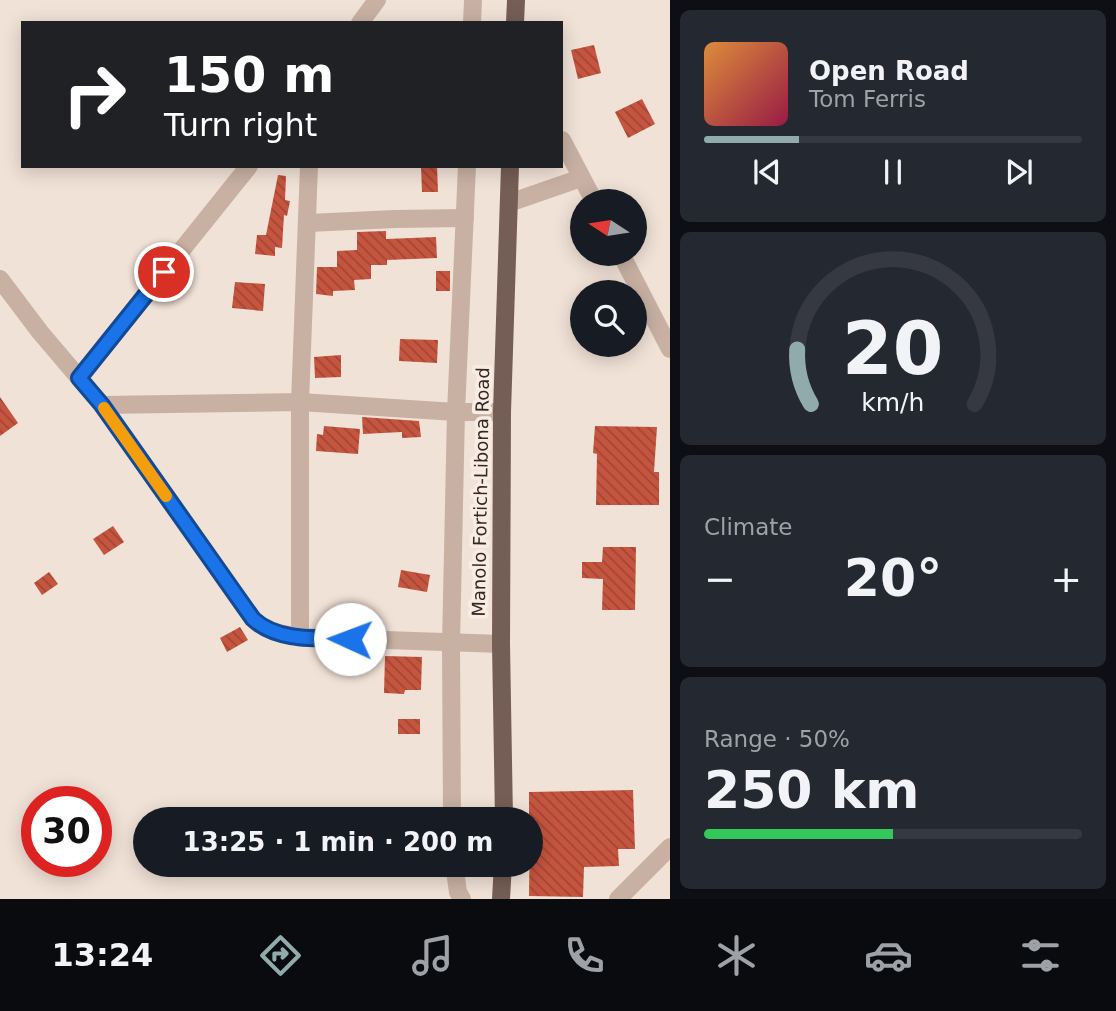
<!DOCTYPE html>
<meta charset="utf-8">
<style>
body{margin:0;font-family:"DejaVu Sans",sans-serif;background:#242831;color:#f1f3f6;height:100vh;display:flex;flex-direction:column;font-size:26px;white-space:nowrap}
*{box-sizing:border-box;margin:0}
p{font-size:23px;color:#9ea1a6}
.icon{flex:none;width:38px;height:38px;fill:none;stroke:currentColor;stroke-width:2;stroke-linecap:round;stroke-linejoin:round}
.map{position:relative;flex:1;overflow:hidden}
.drawer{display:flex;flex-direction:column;gap:10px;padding:10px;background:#0d0f14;width:446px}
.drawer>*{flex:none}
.hud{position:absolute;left:21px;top:21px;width:542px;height:147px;border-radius:0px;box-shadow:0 4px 18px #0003;background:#202124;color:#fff;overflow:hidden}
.needle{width:46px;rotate:282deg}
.fabs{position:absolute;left:570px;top:189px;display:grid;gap:14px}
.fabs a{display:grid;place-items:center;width:77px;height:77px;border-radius:50%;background:#171b24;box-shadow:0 4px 18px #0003;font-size:35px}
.speed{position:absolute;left:21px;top:786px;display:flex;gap:14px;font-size:35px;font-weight:700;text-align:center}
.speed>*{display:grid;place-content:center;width:91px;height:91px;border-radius:50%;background:#171b24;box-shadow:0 4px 18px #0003;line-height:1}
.speed .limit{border:10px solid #d22;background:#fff;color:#111}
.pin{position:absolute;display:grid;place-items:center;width:60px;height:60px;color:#fff;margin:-30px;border:4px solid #fff;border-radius:50%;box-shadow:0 2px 7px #0007}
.me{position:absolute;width:77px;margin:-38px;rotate:272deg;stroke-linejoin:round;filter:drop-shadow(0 0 5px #0008)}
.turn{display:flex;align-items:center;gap:24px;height:147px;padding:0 28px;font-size:32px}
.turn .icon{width:91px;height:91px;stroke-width:2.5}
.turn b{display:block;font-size:49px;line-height:60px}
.big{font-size:52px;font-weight:700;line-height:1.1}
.drawer .widget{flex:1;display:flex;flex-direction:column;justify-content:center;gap:10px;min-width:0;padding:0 24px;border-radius:10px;background:#242831}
.drawer .dial{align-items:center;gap:0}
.dial svg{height:182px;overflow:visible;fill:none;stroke:#363941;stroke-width:7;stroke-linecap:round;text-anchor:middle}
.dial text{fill:#f1f3f6;stroke:none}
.song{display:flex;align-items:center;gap:21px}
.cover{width:84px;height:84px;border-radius:10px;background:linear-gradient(135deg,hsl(30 70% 55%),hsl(340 70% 35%))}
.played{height:7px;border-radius:4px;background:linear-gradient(90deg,#91abad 25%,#363941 25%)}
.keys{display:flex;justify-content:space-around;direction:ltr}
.heat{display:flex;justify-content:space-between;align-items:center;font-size:38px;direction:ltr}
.charge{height:10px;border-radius:5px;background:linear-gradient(90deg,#34c759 50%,#363941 0)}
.trip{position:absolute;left:133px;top:807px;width:410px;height:70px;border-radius:35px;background:#171b24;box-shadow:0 4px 18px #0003;font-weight:700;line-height:70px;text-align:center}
.tab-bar{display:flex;height:112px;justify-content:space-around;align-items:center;background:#090b0e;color:#9ea1a6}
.tab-bar .icon{width:49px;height:49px}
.tab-bar .current{color:#91abad}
.tab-bar b{font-size:32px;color:#f1f3f6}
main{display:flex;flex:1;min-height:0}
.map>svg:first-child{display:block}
</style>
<main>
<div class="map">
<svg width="670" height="899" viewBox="0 0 670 899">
<defs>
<pattern id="building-back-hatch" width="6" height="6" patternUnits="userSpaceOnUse" patternTransform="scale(1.75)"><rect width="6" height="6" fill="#c6553f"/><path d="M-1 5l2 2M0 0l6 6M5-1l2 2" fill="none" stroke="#a14635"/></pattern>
</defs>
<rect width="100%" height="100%" fill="#f1e2d7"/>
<g fill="url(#building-back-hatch)">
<polygon points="594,45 601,73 578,79 571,50"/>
<polygon points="642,99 655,124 628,138 615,112"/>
<polygon points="421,166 437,166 438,192 422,192"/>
<polygon points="278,175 286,176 285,200 290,201 287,216 284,215 282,248 275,247 275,256 255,254 257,235 266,235"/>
<polygon points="386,231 386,239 436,237 437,258 387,260 387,265 371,265 371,279 354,280 355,290 333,291 333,296 316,294 317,267 337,267 337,251 357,250 357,232"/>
<rect x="436" y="271" width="14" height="20"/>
<polygon points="235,282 265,284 263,311 232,308"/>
<polygon points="400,339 438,340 437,363 399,361"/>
<polygon points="341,355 341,377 315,378 314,357"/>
<polygon points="0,397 18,423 0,436"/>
<polygon points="362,417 419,421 421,437 402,438 402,432 363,434"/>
<polygon points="324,426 360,429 358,454 316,451 317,434 323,435"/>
<polygon points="595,426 657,427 654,472 659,472 659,505 596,505 597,454 593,453"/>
<polygon points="113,526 124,542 104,555 93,539"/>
<polygon points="603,547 636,547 635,610 602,610 603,579 582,578 582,562 602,562"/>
<polygon points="401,570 430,575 427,592 398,587"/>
<polygon points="49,572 58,584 42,595 34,583"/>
<polygon points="240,627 248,640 227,652 220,638"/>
<polygon points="385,656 422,657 421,690 405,690 404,694 384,693"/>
<rect x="398" y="719" width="22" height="15"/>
<polygon points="633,790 635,849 618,849 619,866 584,867 583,897 529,896 530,819 529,819 529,792"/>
</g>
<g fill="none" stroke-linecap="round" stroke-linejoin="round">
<g stroke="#c8b1a3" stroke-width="18">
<polyline points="360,23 377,0"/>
<polyline points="472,23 473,0"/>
<polyline points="562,140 594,201"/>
<polyline points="309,166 300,402 300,637 501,644"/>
<polyline points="509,203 581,178"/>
<polyline points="308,223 395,219 465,218"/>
<polyline points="621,254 670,349"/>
<path d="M0 279 40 332 102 405 253 619C266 632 281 634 300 637"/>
<polyline points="79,378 249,166"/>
<polyline points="102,405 300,402 456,412 502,412"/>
<polyline points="452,819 451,644 456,412 467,166"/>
<polyline points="454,864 458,892 462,899"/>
<polyline points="618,899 670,847"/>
</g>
<g stroke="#755e56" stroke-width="18">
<polyline points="515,23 516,0"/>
<polyline points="504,819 501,644 502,412 510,166"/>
<polyline points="501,899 503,864"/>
</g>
</g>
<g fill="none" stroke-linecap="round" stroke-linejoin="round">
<defs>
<path id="route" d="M164 272 79 378 102 405 253 619C278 642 318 638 350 639"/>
</defs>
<use href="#route" stroke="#114b97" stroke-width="18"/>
<use href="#route" stroke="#1a73e8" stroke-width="12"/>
<polyline stroke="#f59e0b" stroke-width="12" points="104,408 166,496"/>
</g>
<g text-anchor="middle" stroke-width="7" stroke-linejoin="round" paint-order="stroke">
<g font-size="18" fill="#332825" stroke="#f9ede3">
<text transform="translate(481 492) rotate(-89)" y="6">Manolo Fortich-Libona Road</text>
</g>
</g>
</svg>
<div class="fabs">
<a><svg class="needle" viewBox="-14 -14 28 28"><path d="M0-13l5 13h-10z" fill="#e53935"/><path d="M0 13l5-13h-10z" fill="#9ea1a6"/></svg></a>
<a><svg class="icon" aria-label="search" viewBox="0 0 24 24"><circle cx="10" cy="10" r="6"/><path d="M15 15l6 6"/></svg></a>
</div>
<div class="speed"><div class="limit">30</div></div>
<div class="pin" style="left:164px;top:272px;background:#d93025"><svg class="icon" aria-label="arrive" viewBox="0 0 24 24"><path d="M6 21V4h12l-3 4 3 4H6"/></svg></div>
<svg class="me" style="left:350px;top:639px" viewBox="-20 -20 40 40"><circle r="19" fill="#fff"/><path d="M0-13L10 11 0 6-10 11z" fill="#1a73e8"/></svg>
<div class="trip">13:25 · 1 min · 200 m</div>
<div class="hud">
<div class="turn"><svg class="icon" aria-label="right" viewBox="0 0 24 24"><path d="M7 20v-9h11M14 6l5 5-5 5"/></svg><div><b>150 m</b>Turn right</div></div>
</div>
</div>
<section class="drawer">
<div class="widget">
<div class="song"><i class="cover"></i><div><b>Open Road</b><p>Tom Ferris</p></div></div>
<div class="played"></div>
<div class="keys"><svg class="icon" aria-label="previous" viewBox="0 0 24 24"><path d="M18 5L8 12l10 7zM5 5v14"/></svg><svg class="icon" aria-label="pause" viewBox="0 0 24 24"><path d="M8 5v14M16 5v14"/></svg><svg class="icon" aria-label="next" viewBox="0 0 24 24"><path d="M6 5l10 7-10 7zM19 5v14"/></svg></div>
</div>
<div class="widget dial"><svg viewBox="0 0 100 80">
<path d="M14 69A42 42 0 1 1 86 69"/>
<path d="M14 69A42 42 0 0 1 8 45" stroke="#91abad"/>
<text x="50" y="56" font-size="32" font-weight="700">20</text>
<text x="50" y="72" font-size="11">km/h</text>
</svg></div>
<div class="widget"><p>Climate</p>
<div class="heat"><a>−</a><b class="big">20°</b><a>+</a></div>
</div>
<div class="widget"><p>Range · 50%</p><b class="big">250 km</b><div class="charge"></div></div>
</section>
</main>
<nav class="tab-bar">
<b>13:24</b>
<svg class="icon current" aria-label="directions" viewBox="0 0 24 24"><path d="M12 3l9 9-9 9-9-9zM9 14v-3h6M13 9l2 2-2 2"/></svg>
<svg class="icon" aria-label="music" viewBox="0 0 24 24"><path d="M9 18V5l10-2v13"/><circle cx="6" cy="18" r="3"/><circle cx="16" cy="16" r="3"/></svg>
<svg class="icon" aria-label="phone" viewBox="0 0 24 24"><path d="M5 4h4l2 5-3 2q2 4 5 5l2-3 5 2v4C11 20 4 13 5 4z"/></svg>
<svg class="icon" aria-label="climate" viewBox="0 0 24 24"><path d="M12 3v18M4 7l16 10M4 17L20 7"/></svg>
<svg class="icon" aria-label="car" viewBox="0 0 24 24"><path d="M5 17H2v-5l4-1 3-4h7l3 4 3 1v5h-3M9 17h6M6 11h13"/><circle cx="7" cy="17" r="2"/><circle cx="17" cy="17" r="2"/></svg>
<svg class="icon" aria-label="filters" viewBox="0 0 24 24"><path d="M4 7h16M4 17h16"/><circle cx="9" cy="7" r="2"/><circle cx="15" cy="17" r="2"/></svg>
</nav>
